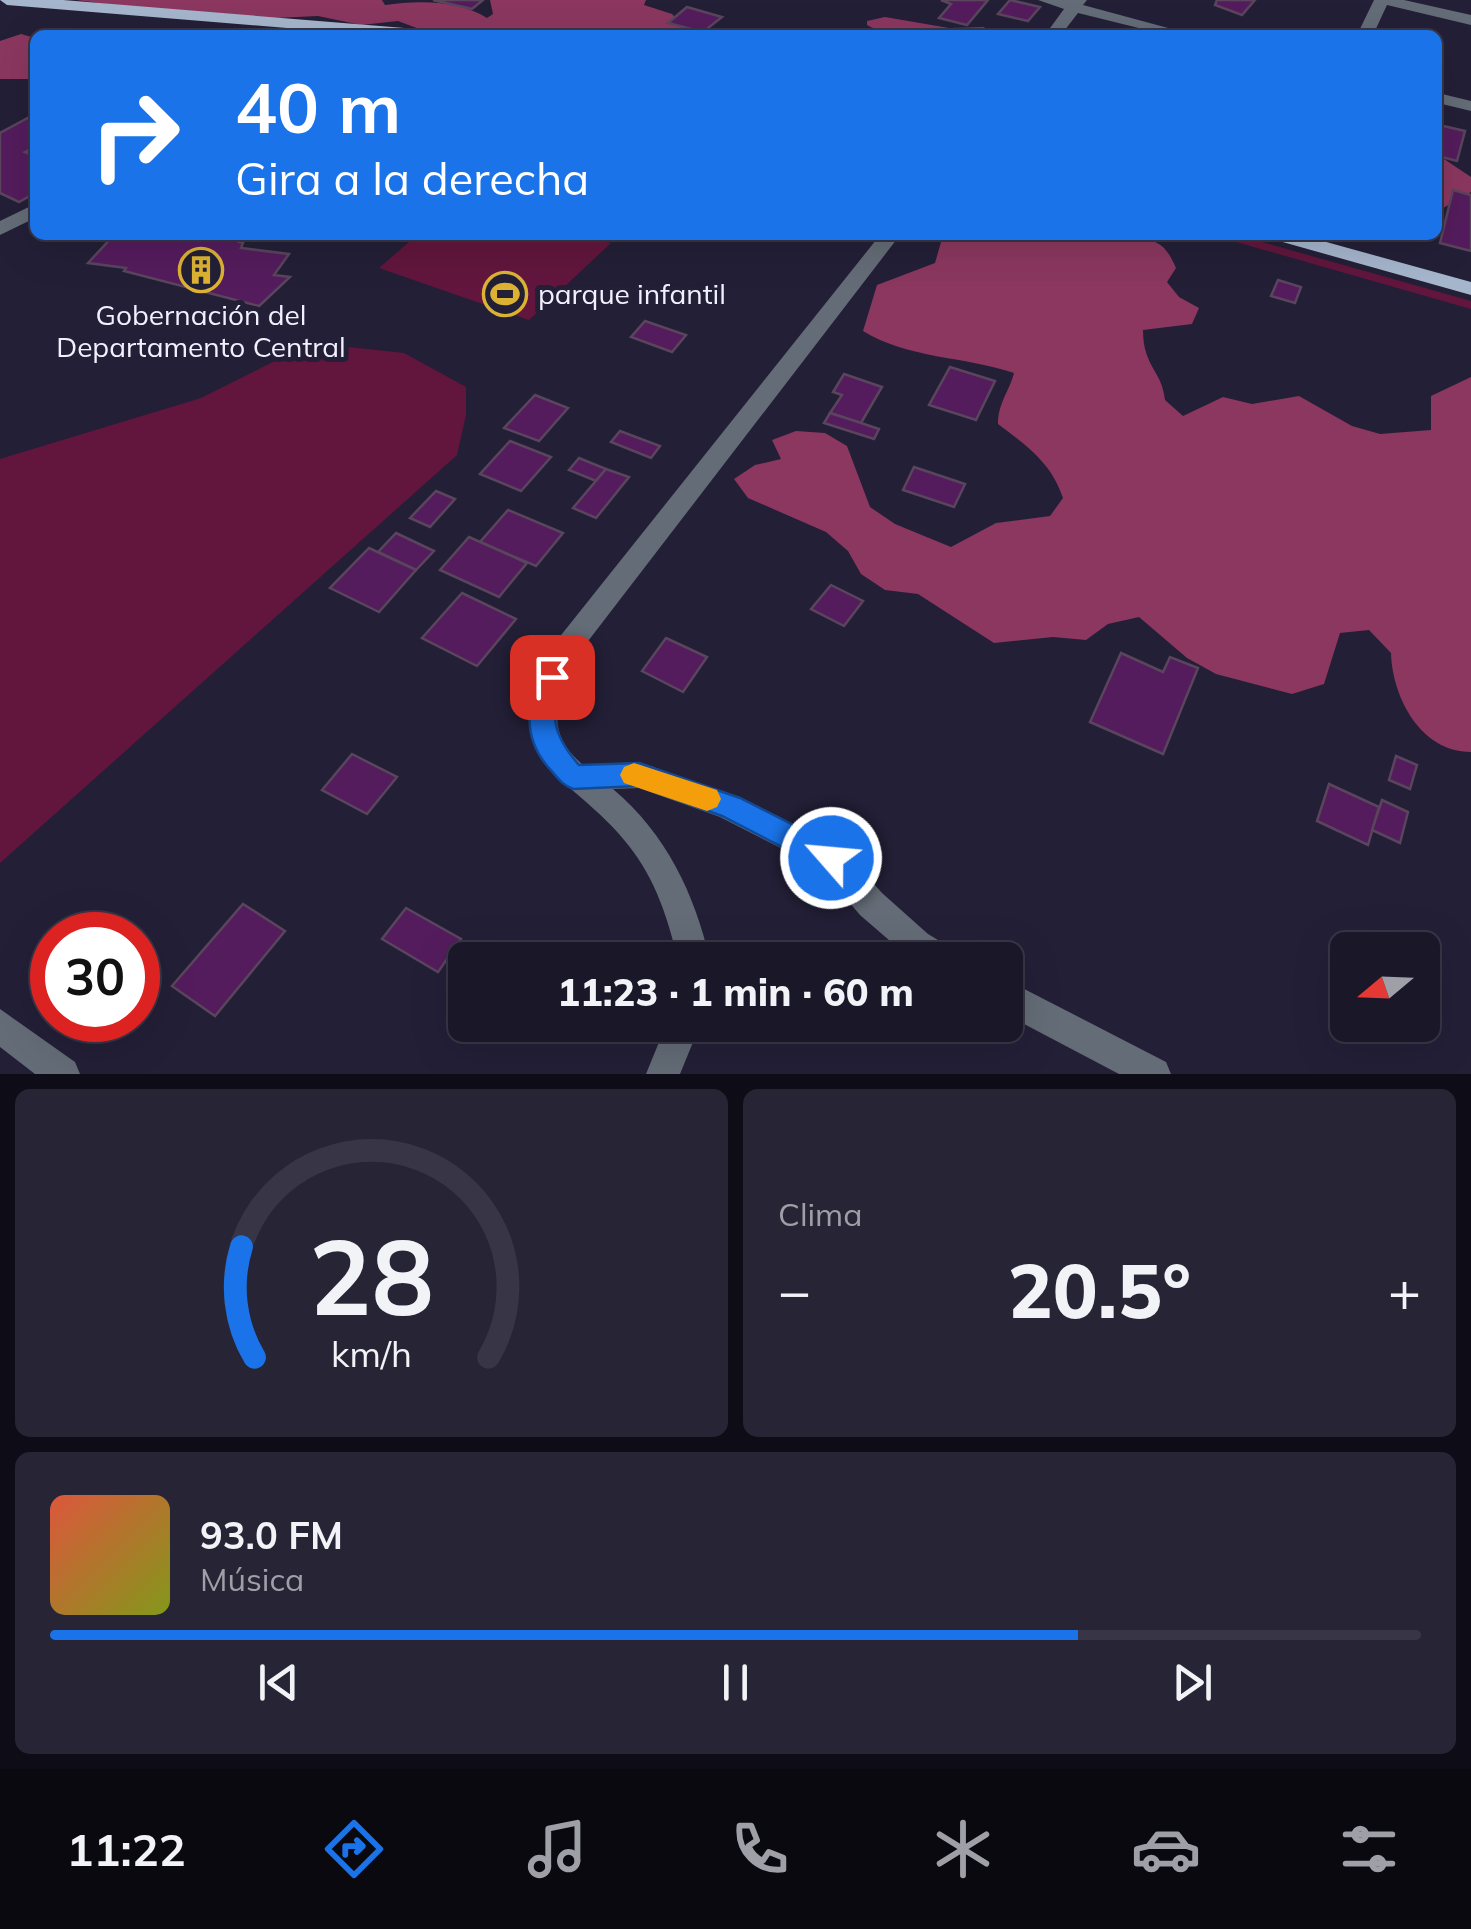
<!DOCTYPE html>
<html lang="es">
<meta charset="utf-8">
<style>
body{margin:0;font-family:Mulish,sans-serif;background:#272435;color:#f1f3f6;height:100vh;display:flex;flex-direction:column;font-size:38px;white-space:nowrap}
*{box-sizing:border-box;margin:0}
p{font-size:32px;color:#9f9fa8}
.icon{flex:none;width:55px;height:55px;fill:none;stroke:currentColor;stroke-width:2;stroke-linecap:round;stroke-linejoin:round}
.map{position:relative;height:1074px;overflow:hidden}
.sheet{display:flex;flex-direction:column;gap:15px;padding:15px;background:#0e0d17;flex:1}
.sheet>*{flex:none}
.hud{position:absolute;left:30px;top:30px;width:1412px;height:210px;border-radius:15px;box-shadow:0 10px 40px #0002,0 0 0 2px #383646;background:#1a73e8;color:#fff;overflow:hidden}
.needle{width:65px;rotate:251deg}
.tools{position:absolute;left:1330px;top:932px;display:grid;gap:20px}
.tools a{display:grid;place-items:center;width:110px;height:110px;border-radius:15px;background:#1a1729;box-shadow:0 10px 40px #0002,0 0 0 2px #383646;font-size:50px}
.speed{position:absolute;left:30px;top:912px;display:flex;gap:20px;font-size:50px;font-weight:700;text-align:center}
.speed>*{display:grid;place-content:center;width:130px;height:130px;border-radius:50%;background:#1a1729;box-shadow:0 10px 40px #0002,0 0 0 2px #383646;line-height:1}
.speed .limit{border:15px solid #d22;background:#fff;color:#111}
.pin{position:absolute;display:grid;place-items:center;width:85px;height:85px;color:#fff;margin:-42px;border-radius:20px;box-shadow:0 5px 15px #0006}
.me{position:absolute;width:110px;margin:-55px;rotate:297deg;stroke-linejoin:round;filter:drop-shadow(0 0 8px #0008)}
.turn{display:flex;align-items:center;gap:35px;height:210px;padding:0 40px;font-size:45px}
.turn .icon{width:130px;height:130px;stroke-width:2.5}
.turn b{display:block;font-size:70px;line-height:85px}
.big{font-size:75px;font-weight:800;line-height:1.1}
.sheet .tile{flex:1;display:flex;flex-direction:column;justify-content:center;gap:15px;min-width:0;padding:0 35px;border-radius:15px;background:#272435}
.sheet .dial{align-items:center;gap:0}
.dial svg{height:260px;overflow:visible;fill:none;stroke:#383646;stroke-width:7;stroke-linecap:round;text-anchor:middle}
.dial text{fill:#f1f3f6;stroke:none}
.song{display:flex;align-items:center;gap:30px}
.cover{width:120px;height:120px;border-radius:15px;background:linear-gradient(135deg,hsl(10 70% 55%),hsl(70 70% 35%))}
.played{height:10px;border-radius:5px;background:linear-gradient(90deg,#1a73e8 75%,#383646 75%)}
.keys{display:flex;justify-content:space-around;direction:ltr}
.heat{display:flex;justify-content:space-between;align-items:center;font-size:55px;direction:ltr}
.sheet .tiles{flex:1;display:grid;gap:15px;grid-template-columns:1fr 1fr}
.tile:last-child{grid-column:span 2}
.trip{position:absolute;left:448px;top:942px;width:575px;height:100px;border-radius:15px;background:#1a1729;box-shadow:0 10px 40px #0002,0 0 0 2px #383646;font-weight:800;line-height:100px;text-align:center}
.tab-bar{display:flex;height:160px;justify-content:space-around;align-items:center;background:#0a0910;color:#9f9fa8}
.tab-bar .icon{width:70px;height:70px}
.tab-bar .on{color:#1a73e8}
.tab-bar b{font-size:45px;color:#f1f3f6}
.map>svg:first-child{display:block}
</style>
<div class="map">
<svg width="1471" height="1074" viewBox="0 0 1471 1074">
<rect width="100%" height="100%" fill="#231f37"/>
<g fill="#62163d">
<polygon points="417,235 583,235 611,243 529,320 379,268"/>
<polygon points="1212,235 1237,235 1471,301 1471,309"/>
<polygon points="311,343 404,353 466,387 466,415 457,455 0,863 0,459 201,398"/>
</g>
<g fill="#8b375f">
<path d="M76 0H382L385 5C418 0 460 0 487 18L493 14 490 0H646L644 5 672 14 692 35H466L452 29 422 30 398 21 361 25 318 16 230 20Z"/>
<path d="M885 17 949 28 985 27C972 42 885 37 867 25V21Z"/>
<polygon points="21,34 35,38 35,84 30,79 0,79 0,41"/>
<polygon points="1438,155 1471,177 1471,192 1438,211"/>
<path d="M943 235H1126C1154 243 1162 236 1176 268L1167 282 1179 297 1199 308 1192 324 1143 330C1143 367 1162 370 1165 400L1183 416 1223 397 1252 404 1299 396 1352 426 1380 434 1431 430V396L1471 377V752C1420 752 1392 696 1391 653L1369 630 1340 633 1324 684 1292 694 1216 674 1187 658 1139 617 1108 624 1086 640 1053 637 994 643 918 594 885 590 861 574 848 551 826 532 748 498 734 479 755 465 781 459 772 440 796 431 825 433 847 446 870 507 895 524 951 547 996 523 1050 516 1063 498C1051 462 1027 446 998 424 998 403 1009 392 1014 373 963 356 909 359 863 331L877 285 935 263Z"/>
</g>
<g fill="#541c5d" stroke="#59455c" stroke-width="2.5">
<polygon points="433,0 483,0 472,9"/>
<polygon points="941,0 988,0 967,25 939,18 951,4"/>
<polygon points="1010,0 1040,7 1028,21 998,14"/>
<polygon points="1255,0 1242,15 1215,5 1217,0"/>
<polygon points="687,7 722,17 703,32 668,23"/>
<polygon points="35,114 35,147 25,152 35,156 35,193 19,202 0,193 0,133"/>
<polygon points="1439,125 1465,131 1457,161 1438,156"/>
<polygon points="1453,190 1471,195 1471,251 1440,243"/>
<polygon points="114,235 218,235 243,243 241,248 289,254 274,275 290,277 259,306 124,271 126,268 88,263"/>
<polygon points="1278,280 1301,287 1295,303 1271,296"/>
<polygon points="645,321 686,335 672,352 631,337"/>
<polygon points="950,367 995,381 976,420 929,405"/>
<polygon points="844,374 882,387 861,423 830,413 842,395 833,392"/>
<polygon points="535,395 568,408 539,441 504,428"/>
<polygon points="830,413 861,423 879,429 874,439 824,423"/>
<polygon points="620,431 660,446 651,458 611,442"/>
<polygon points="510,441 551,457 521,491 480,474"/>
<polygon points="579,458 606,469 596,481 569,470"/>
<polygon points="914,467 965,484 954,507 903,490"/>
<polygon points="606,469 629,477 596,518 573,508"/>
<polygon points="436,491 455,499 430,527 410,518"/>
<polygon points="508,510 563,533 536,566 480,542"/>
<polygon points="396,533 434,551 416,570 378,552"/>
<polygon points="469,537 527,563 499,597 440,570"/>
<polygon points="369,548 416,570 379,612 330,588"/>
<polygon points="831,585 863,601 844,626 811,609"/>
<polygon points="462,593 516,619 477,666 422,638"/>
<polygon points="666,638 707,657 683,692 642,671"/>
<polygon points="1121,653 1163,672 1170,657 1198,668 1163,754 1090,722"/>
<polygon points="352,754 397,777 367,814 322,790"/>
<polygon points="1396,756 1417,765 1410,789 1389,780"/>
<polygon points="1329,784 1379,807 1368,845 1317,821"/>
<polygon points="1382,800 1408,812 1400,843 1372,830"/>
<polygon points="243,904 285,931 215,1016 172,986"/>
<polygon points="406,908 461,939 438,972 382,939"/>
</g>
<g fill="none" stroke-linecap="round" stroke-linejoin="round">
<g fill="#646c77" fill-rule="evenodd">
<polygon points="1038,0 1087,0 1083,5 1194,35 1167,35 1078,13 1061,35 1045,35 1064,9"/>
<polygon points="1374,0 1404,0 1471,15 1471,25 1387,5 1373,35 1357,35"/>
<polygon points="1438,93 1471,101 1471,111 1438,103"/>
<polygon points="35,204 35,218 0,235 0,221"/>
<path d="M880 235H900L572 662C557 704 544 732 583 765L639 762 741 798 842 848 882 893 928 934 953 949 958 960H912L860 915 820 868 720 817 639 788 613 789C667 835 694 893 710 960H678C668 919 656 880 629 846 570 770 491 767 550 649Z"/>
<polygon points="1005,979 1166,1062 1171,1074 1119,1074 1005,1014"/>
<polygon points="0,1009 75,1062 80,1074 35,1074 0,1047"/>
<polygon points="666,1025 700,1025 680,1074 646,1074"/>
</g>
<g fill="#a5b5cc" fill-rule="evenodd">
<polygon points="0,0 63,0 429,30 437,35 371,35 7,5"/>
<polygon points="1269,235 1301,235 1471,282 1471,295 1272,239"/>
</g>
</g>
<path fill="#1a73e8" stroke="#114b97" stroke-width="2.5" d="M552 666 560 669 564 677C548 713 553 736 579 765L639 763 740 798 841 849 845 858 841 867 831 871 821 867 722 816 639 786 573 789C562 785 557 777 549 768 522 738 526 703 543 669Z"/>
<polygon fill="#f59e0b" points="634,763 717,790 721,799 717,807 707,811 624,783 620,775 624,767"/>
<defs>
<symbol id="building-ring" viewBox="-11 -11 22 22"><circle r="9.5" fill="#231f37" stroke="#dcb233" stroke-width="1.5"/><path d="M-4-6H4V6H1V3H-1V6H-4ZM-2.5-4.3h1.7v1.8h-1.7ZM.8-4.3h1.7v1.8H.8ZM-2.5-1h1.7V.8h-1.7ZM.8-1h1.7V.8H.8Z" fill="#dcb233"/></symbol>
<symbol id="stadium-ring" viewBox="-11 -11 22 22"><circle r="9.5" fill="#231f37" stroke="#dcb233" stroke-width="1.5"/><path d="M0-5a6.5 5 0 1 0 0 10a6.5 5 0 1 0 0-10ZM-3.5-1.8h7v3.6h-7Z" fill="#dcb233"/></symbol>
</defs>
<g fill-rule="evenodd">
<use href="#building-ring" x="176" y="245" width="50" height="50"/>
<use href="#stadium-ring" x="480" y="269" width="50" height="50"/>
</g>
<g text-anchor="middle" stroke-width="10" stroke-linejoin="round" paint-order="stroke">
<g font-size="28" fill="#f1f0fe" stroke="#231f37" text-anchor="start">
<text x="538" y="304">parque infantil</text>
<text x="201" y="325" text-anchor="middle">Gobernación del<tspan x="201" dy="32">Departamento Central</tspan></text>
</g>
</g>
</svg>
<div class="tools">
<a><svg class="needle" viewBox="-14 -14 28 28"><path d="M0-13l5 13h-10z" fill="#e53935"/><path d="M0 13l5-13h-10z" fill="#9f9fa8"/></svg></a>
</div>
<div class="speed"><div class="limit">30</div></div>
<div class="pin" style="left:552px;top:677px;background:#d93025"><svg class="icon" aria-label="arrive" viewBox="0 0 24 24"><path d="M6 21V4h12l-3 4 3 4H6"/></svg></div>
<svg class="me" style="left:831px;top:858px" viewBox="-20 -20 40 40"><circle r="17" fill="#1a73e8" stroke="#fff" stroke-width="3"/><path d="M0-11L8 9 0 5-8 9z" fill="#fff"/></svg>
<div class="trip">11:23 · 1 min · 60 m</div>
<div class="hud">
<div class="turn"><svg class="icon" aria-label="right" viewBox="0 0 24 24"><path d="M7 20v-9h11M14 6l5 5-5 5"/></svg><div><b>40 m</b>Gira a la derecha</div></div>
</div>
</div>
<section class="sheet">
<div class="tiles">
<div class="tile dial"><svg viewBox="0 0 100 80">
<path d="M14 69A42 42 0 1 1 86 69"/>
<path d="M14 69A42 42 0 0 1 10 35" stroke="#1a73e8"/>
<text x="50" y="56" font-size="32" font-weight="700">28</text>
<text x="50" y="72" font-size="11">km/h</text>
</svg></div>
<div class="tile"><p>Clima</p>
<div class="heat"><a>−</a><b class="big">20.5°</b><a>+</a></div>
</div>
<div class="tile">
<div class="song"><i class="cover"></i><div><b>93.0 FM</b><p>Música</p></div></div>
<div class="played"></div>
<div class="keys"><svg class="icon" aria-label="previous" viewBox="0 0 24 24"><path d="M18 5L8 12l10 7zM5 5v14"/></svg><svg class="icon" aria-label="pause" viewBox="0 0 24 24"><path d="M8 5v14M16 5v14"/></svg><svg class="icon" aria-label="next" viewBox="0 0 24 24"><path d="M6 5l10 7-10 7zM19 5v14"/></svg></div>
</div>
</div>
</section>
<nav class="tab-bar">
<b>11:22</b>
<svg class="icon on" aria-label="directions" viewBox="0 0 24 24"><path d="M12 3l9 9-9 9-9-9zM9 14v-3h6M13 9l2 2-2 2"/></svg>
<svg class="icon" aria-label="music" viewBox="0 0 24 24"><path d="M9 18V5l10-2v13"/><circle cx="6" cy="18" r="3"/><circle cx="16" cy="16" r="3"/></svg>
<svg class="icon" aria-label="phone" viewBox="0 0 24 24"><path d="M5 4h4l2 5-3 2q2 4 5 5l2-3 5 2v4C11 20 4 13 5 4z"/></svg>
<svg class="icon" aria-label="climate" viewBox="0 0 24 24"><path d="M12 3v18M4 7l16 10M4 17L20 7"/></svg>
<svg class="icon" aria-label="car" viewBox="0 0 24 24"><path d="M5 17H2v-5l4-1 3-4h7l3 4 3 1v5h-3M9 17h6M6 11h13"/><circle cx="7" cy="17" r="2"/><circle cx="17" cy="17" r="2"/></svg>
<svg class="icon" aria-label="filters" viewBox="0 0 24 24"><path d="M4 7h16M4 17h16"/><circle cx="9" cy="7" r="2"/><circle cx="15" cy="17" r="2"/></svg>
</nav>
